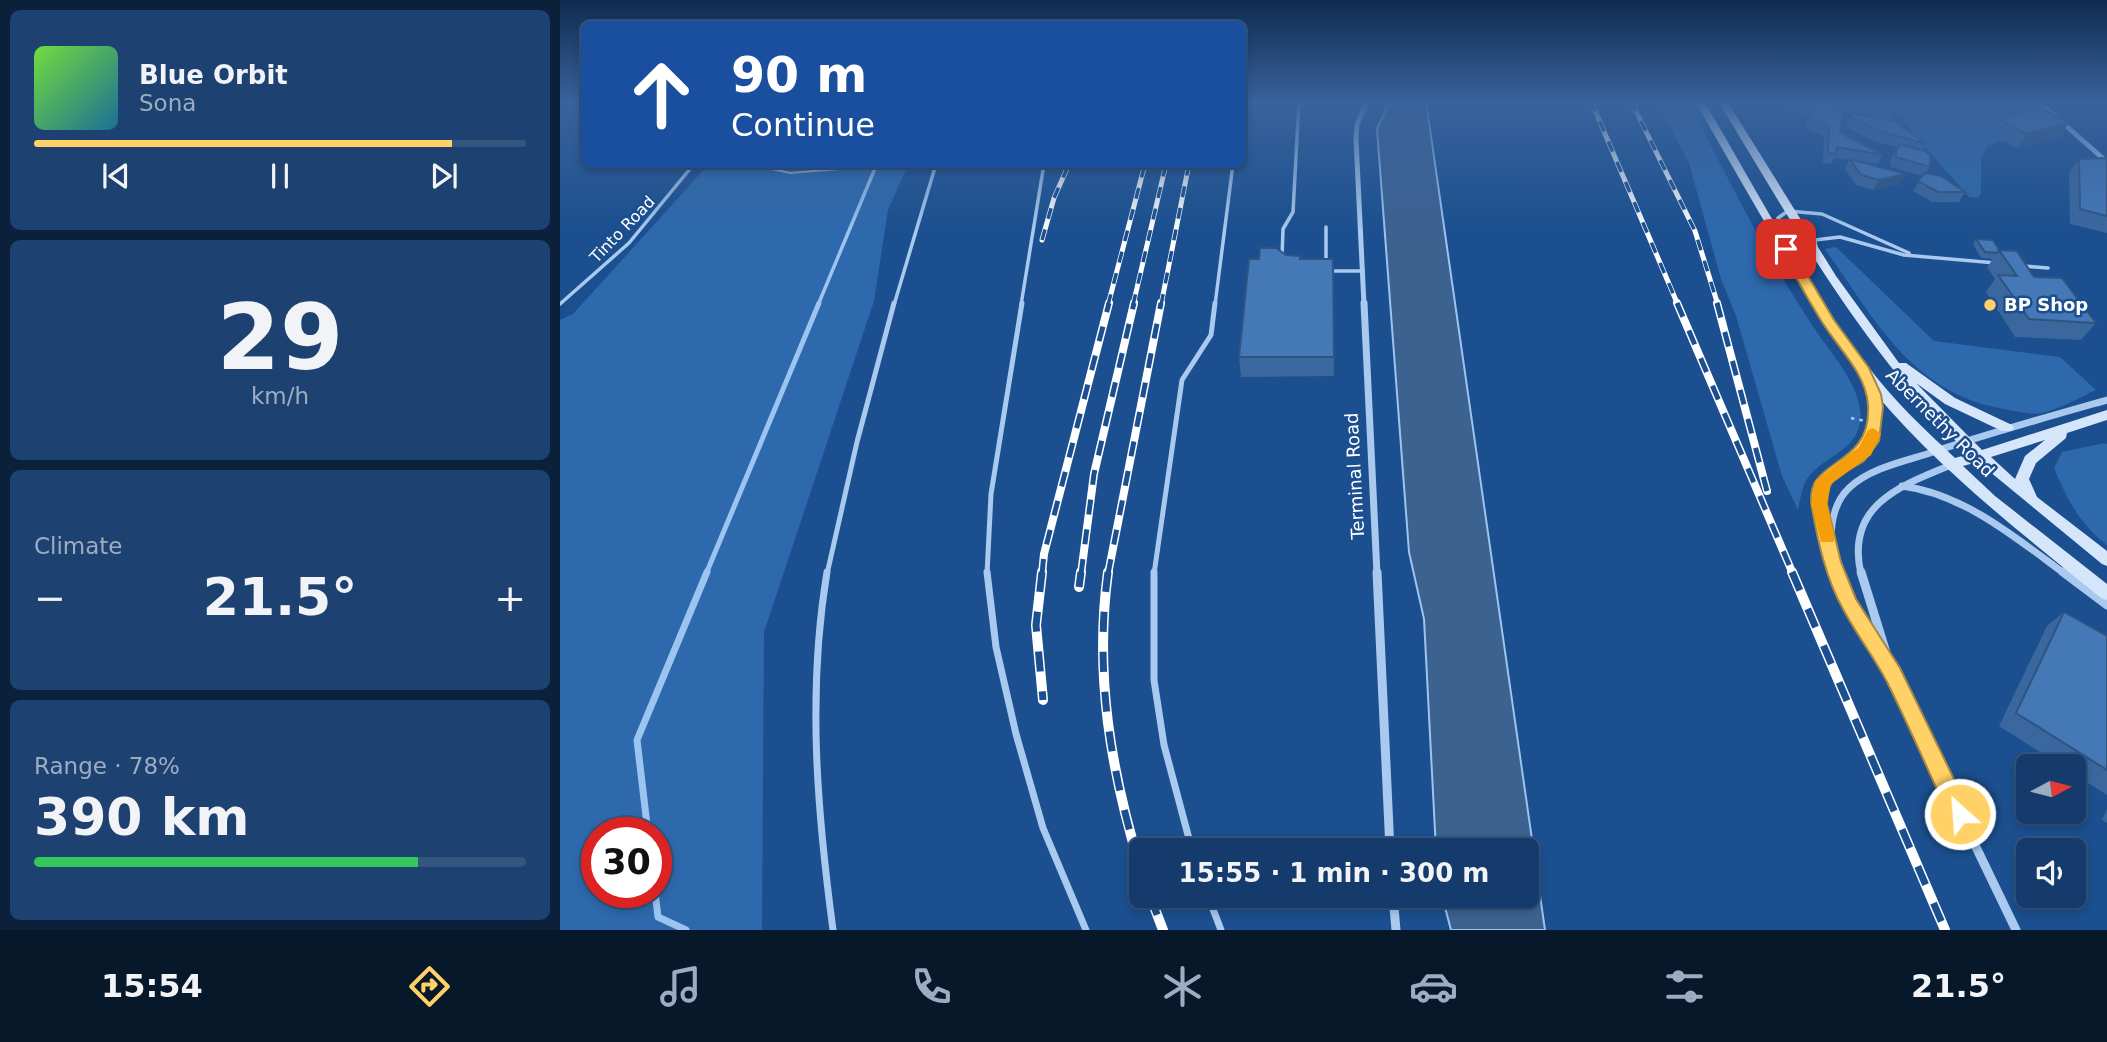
<!DOCTYPE html>
<meta charset="utf-8">
<style>
body{margin:0;font-family:"DejaVu Sans",sans-serif;background:#1d4271;color:#f1f3f6;height:100vh;display:flex;flex-direction:column;font-size:26px;white-space:nowrap}
*{box-sizing:border-box;margin:0}
p{font-size:23px;color:#9dadc1}
.icon{flex:none;width:38px;height:38px;fill:none;stroke:currentColor;stroke-width:2;stroke-linecap:round;stroke-linejoin:round}
.map{position:relative;flex:1;overflow:hidden}
.details{display:flex;flex-direction:column;gap:10px;padding:10px;background:#0b203b;width:560px}
.details>*{flex:none}
.top-card{position:absolute;left:21px;top:21px;width:665px;height:147px;border-radius:10px;box-shadow:0 4px 10px #0003,0 0 0 2px #33557e;background:#1a4fa0;color:#fff;overflow:hidden}
.needle{width:46px;rotate:83deg}
.buttons{position:absolute;left:1456px;top:754px;display:grid;gap:14px}
.buttons a{display:grid;place-items:center;width:70px;height:70px;border-radius:10px;background:#143b6b;box-shadow:0 4px 10px #0003,0 0 0 2px #33557e;font-size:35px}
.speed{position:absolute;left:21px;top:817px;display:flex;gap:14px;font-size:35px;font-weight:700;text-align:center}
.speed>*{display:grid;place-content:center;width:91px;height:91px;border-radius:50%;background:#143b6b;box-shadow:0 4px 10px #0003,0 0 0 2px #33557e;line-height:1}
.speed .limit{border:10px solid #d22;background:#fff;color:#111}
.pin{position:absolute;display:grid;place-items:center;width:60px;height:60px;color:#fff;margin:-30px;border-radius:14px;box-shadow:0 4px 10px #0006}
.me{position:absolute;width:77px;margin:-38px;rotate:334deg;stroke-linejoin:round;filter:drop-shadow(0 0 5px #0008)}
.turn{display:flex;align-items:center;gap:24px;height:147px;padding:0 35px;font-size:32px}
.turn .icon{width:91px;height:91px;stroke-width:2.5}
.turn b{display:block;font-size:49px;line-height:60px}
.big{font-size:52px;font-weight:800;line-height:1.1}
.details .card{flex:1;display:flex;flex-direction:column;justify-content:center;gap:10px;min-width:0;padding:0 24px;border-radius:10px;background:#1d4271}
.details .dial{align-items:center;gap:0}
.dial b{font-size:91px;line-height:1}
.song{display:flex;align-items:center;gap:21px}
.cover{width:84px;height:84px;border-radius:10px;background:linear-gradient(135deg,hsl(100 70% 55%),hsl(200 70% 35%))}
.played{height:7px;border-radius:4px;background:linear-gradient(90deg,#ffd166 85%,#33557e 85%)}
.keys{display:flex;justify-content:space-around;direction:ltr}
.heat{display:flex;justify-content:space-between;align-items:center;font-size:38px;direction:ltr}
.charge{height:10px;border-radius:5px;background:linear-gradient(90deg,#34c759 78%,#33557e 0)}
.trip{position:absolute;left:569px;top:838px;width:410px;height:70px;border-radius:10px;background:#143b6b;box-shadow:0 4px 10px #0003,0 0 0 2px #33557e;font-weight:800;line-height:70px;text-align:center}
.menu{display:flex;height:112px;justify-content:space-around;align-items:center;background:#08182b;color:#9dadc1}
.menu .icon{width:49px;height:49px}
.menu .on{color:#ffd166}
.menu b{font-size:32px;color:#f1f3f6}
main{display:flex;flex:1;min-height:0}
.map>svg:first-child{display:block}
</style>
<main>
<section class="details">
<div class="card">
<div class="song"><i class="cover"></i><div><b>Blue Orbit</b><p>Sona</p></div></div>
<div class="played"></div>
<div class="keys"><svg class="icon" aria-label="previous" viewBox="0 0 24 24"><path d="M18 5L8 12l10 7zM5 5v14"/></svg><svg class="icon" aria-label="pause" viewBox="0 0 24 24"><path d="M8 5v14M16 5v14"/></svg><svg class="icon" aria-label="next" viewBox="0 0 24 24"><path d="M6 5l10 7-10 7zM19 5v14"/></svg></div>
</div>
<div class="card dial"><b>29</b><p>km/h</p></div>
<div class="card"><p>Climate</p>
<div class="heat"><a>−</a><b class="big">21.5°</b><a>+</a></div>
</div>
<div class="card"><p>Range · 78%</p><b class="big">390 km</b><div class="charge"></div></div>
</section>
<div class="map">
<svg width="1547" height="930" viewBox="0 0 1547 930">
<rect width="100%" height="100%" fill="#1b4f8f"/>
<g fill="#2e69ad" fill-rule="evenodd">
<path d="M1096 101H1128C1170 182 1209 263 1261 338 1277 360 1305 394 1300 423 1295 452 1262 457 1247 479 1242 487 1240 500 1238 510L1222 476 1176 316 1161 279 1129 163Z"/>
<polygon points="1325,101 1459,101 1493,133 1436,142 1426,147 1421,160 1421,193 1418,198 1409,197"/>
<path d="M148 165H348L328 210 314 301 204 632 202 930H0V320L13 314ZM37 833H96V892H37Z"/>
<path d="M1276 247 1374 341 1500 357 1536 390C1519 398 1500 409 1481 413 1470 415 1455 411 1444 409 1351 393 1315 319 1265 249Z"/>
<path d="M1544 443 1547 444V545C1518 522 1508 501 1494 468L1502 452Z"/>
</g>
<g fill="#3c6290" stroke="#9cc4f0" stroke-width="2">
<polygon points="830,101 866,101 985,930 891,930 882,896 966,896 966,850 876,850 864,619 849,552 817,129"/>
<polygon points="199,165 199,164 330,165 230,173 198,166"/>
</g>
<g fill="none" stroke-linecap="round" stroke-linejoin="round">
<polyline stroke="#9cc4f0" stroke-width="3.5" points="258,305 316,166"/>
<polyline stroke="#9cc4f0" stroke-width="5" points="146,574 259,303"/>
<g stroke="#9cc4f0" stroke-width="7">
<polyline points="88,833 77,740 147,572"/>
<polyline points="95,892 98,917 126,930"/>
</g>
<polyline stroke="#a9c9ee" stroke-width="2.5" stroke-dasharray="3.5 5" stroke-linecap="butt" points="1291,418 1305,421"/>
<g stroke="#a9c9ee" stroke-width="3.5">
<polyline points="766,227 766,263"/>
<polyline points="1256,249 1255,240 1280,237 1344,255 1436,263"/>
<polyline points="722,258 723,229 733,212 739,101"/>
<polyline points="1463,266 1488,268"/>
<polyline points="768,271 803,271"/>
<polyline points="1249,284 1244,263 1218,218 1228,211 1262,214 1349,253"/>
<polyline points="0,304 69,243 134,164"/>
<polyline points="334,305 376,164"/>
<polyline points="461,305 484,164"/>
<polyline points="655,305 673,164"/>
</g>
<g stroke="#a9c9ee" stroke-width="5">
<polyline points="267,574 297,442 334,303"/>
<polyline points="427,574 431,494 462,303"/>
<polyline points="594,574 622,380 651,335 655,303"/>
</g>
<g stroke="#a9c9ee" stroke-width="7">
<path d="M267 572C247 692 257 810 273 930"/>
<polyline points="427,572 436,647 456,734 483,828 526,930"/>
<polyline points="594,572 594,680 604,745 632,850"/>
<polyline points="648,896 661,930"/>
</g>
<g stroke="#a9c9ee" stroke-width="5">
<polyline points="1478,101 1547,162"/>
<polyline points="804,305 796,139 797,125 807,101"/>
</g>
<g stroke="#a9c9ee" stroke-width="7">
<polyline points="804,303 817,574"/>
<path d="M1342 486C1404 494 1456 538 1505 574"/>
<path d="M1267 538C1263 521 1254 500 1262 484 1267 472 1281 467 1292 460 1321 444 1319 409 1309 381"/>
<path d="M1278 574C1268 549 1267 509 1289 488 1309 469 1341 462 1367 454 1426 434 1487 417 1547 400"/>
<path d="M1301 574C1285 506 1339 486 1391 465"/>
</g>
<g stroke="#a9c9ee" stroke-width="9">
<polyline points="817,572 830,850"/>
<polyline points="1277,572 1289,603 1333,675 1456,930"/>
<polyline points="1301,572 1329,662"/>
<polyline points="1503,572 1547,605"/>
<polyline points="833,896 836,930"/>
</g>
<path fill="#d6e6fa" fill-rule="evenodd" d="M1135 101H1144C1196 189 1245 284 1307 365 1332 399 1364 429 1395 458L1409 454C1301 348 1236 229 1158 101H1167L1276 276 1339 363H1346L1395 398 1452 425 1454 428 1452 431H1442L1385 404 1356 383 1422 450 1547 410V420L1507 433 1506 438 1476 463 1469 479 1477 497 1547 551V566L1542 564 1418 462 1403 466 1435 496 1547 584V600L1541 598C1455 528 1369 462 1300 375 1271 338 1249 298 1226 258 1195 206 1165 154 1135 101ZM1485 440 1465 456 1455 479 1431 457Z"/>
<defs>
<g id="rail-far2">
<polyline points="1031,101 1118,305"/>
<polyline points="1071,101 1135,231 1158,305"/>
<polyline points="482,240 494,198 509,164"/>
<polyline points="548,305 585,164"/>
<polyline points="573,305 606,164"/>
<polyline points="601,305 629,164"/>
</g>
<g id="rail-far1">
<polyline points="1117,303 1233,574"/>
<polyline points="1157,303 1207,491"/>
<polyline points="482,574 484,554 549,303"/>
<polyline points="521,574 534,474 574,303"/>
<polyline points="548,574 601,303"/>
</g>
<g id="rail">
<polyline points="482,572 476,625 483,700"/>
<path d="M548 572C534 675 551 772 581 870"/>
<polyline points="1232,572 1385,930"/>
<polyline points="519,587 521,572"/>
<polyline points="590,896 603,930"/>
</g>
</defs>
<use href="#rail-far2" stroke="#fff" stroke-width="5"/>
<use href="#rail-far1" stroke="#fff" stroke-width="8"/>
<use href="#rail" stroke="#fff" stroke-width="10"/>
<use href="#rail-far2" stroke="#1b4f8f" stroke-width="3.5" stroke-dasharray="11" stroke-linecap="butt"/>
<use href="#rail-far1" stroke="#1b4f8f" stroke-width="5" stroke-dasharray="15" stroke-linecap="butt"/>
<use href="#rail" stroke="#1b4f8f" stroke-width="7" stroke-dasharray="20" stroke-linecap="butt"/>
</g>
<g fill="#3a679d">
<polygon points="1216,101 1321,101 1333,112 1329,120 1366,144 1362,150 1370,167 1366,173 1405,192 1399,202 1372,202 1353,191 1363,176 1331,167 1330,160 1338,147 1317,142 1286,127 1292,114 1283,112 1280,133 1323,155 1318,164 1298,161 1346,174 1340,184 1313,190 1296,185 1285,169 1289,160 1275,158 1271,164 1263,163 1264,136 1245,127 1247,116"/>
<polygon points="1438,119 1499,137 1457,148 1429,133"/>
<polygon points="1547,158 1547,233 1510,224 1509,173 1519,159"/>
<polygon points="1416,239 1439,250 1536,323 1521,340 1455,337 1426,292 1435,279 1427,267 1433,259 1421,258 1413,244"/>
<polygon points="699,259 773,259 774,376 681,377 679,357"/>
<polygon points="1504,612 1547,636 1547,795 1514,774 1514,766 1502,766 1439,726 1487,626"/>
<polygon points="1547,809 1547,823 1542,820"/>
</g>
<g fill="#305480">
<polygon points="1509,123 1499,137 1457,148 1466,134"/>
<polygon points="1346,174 1340,184 1313,190 1319,180"/>
</g>
<g fill="#4478b7" stroke="#305480" stroke-width="2">
<polygon points="1241,101 1270,101 1283,111 1280,133 1323,155 1277,147 1276,154 1268,153 1269,126 1250,118 1251,106"/>
<polygon points="1281,101 1321,101 1334,105 1333,112"/>
<polygon points="1480,108 1509,123 1466,134 1438,119"/>
<polygon points="1292,113 1336,122 1366,144 1322,132 1291,117"/>
<polygon points="1340,144 1365,151 1370,156 1370,167 1336,157 1336,150"/>
<polygon points="1547,158 1547,216 1520,209 1519,159"/>
<polygon points="1290,159 1346,174 1319,180 1301,175"/>
<polygon points="1365,173 1381,176 1405,192 1378,192 1358,181"/>
<polygon points="1416,239 1433,240 1442,254 1439,250 1437,253 1425,252"/>
<polygon points="700,248 716,248 726,255 740,256 740,259 773,259 774,357 679,357 689,259 699,259"/>
<polygon points="1439,250 1457,251 1474,277 1502,278 1536,323 1469,319 1438,275 1457,276"/>
<polygon points="1504,612 1547,636 1547,770 1456,713"/>
</g>
<linearGradient id="sky" x2="0" y2="1"><stop stop-color="#0f2b4f"/><stop offset="0.44" stop-color="#39639b"/><stop offset="1" stop-color="#39639b" stop-opacity="0"/></linearGradient>
<rect width="1547" height="232" fill="url(#sky)"/>
<path fill="#ffd166" stroke="#a68842" stroke-width="2" d="M1221 246 1232 249 1274 320 1309 368 1321 394 1323 407 1319 441 1304 461 1275 478 1268 489 1267 504 1281 562 1296 599 1340 668 1411 814 1407 822 1400 825 1392 822C1370 775 1350 728 1327 682 1314 657 1296 634 1283 609 1266 579 1258 542 1252 508 1242 456 1312 471 1308 405 1306 373 1278 348 1262 322 1247 298 1234 273 1219 249Z"/>
<polygon fill="#f59e0b" points="1313,428 1321,434 1311,455 1271,484 1267,504 1275,538 1273,542 1261,542 1251,504 1255,481 1299,447 1308,430"/>
<circle fill="#ffd166" stroke="#1b4f8f" stroke-width="2.5" cx="1430" cy="305" r="7"/>
<g text-anchor="middle" stroke-width="5" stroke-linejoin="round" paint-order="stroke">
<g font-size="16" fill="#fff" stroke="#1b4f8f">
<text transform="translate(62 229) rotate(-46)" y="6">Tinto Road</text>
</g>
<g font-size="18" font-weight="bold" fill="#fff" stroke="#1b4f8f" text-anchor="start">
<text x="1444" y="311">BP Shop</text>
</g>
<g font-size="18" fill="#fff" stroke="#1b4f8f">
<text transform="translate(1380 423) rotate(45)" y="6">Abernethy Road</text>
<text transform="translate(795 476) rotate(-93)" y="6">Terminal Road</text>
</g>
</g>
</svg>
<div class="buttons">
<a><svg class="needle" viewBox="-14 -14 28 28"><path d="M0-13l5 13h-10z" fill="#e53935"/><path d="M0 13l5-13h-10z" fill="#9dadc1"/></svg></a>
<a><svg class="icon" aria-label="sound" viewBox="0 0 24 24"><path d="M4 9h4l5-4v14l-5-4H4zM17 9q2 3 0 6"/></svg></a>
</div>
<div class="speed"><div class="limit">30</div></div>
<div class="pin" style="left:1226px;top:249px;background:#d93025"><svg class="icon" aria-label="arrive" viewBox="0 0 24 24"><path d="M6 21V4h12l-3 4 3 4H6"/></svg></div>
<svg class="me" style="left:1400px;top:814px" viewBox="-20 -20 40 40"><circle r="17" fill="#ffd166" stroke="#fff" stroke-width="3"/><path d="M0-11L8 9 0 5-8 9z" fill="#fff"/></svg>
<div class="trip">15:55 · 1 min · 300 m</div>
<div class="top-card">
<div class="turn"><svg class="icon" aria-label="ahead" viewBox="0 0 24 24"><path d="M12 20V5M6 11l6-6 6 6"/></svg><div><b>90 m</b>Continue</div></div>
</div>
</div>
</main>
<nav class="menu">
<b>15:54</b>
<svg class="icon on" aria-label="directions" viewBox="0 0 24 24"><path d="M12 3l9 9-9 9-9-9zM9 14v-3h6M13 9l2 2-2 2"/></svg>
<svg class="icon" aria-label="music" viewBox="0 0 24 24"><path d="M9 18V5l10-2v13"/><circle cx="6" cy="18" r="3"/><circle cx="16" cy="16" r="3"/></svg>
<svg class="icon" aria-label="phone" viewBox="0 0 24 24"><path d="M5 4h4l2 5-3 2q2 4 5 5l2-3 5 2v4C11 20 4 13 5 4z"/></svg>
<svg class="icon" aria-label="climate" viewBox="0 0 24 24"><path d="M12 3v18M4 7l16 10M4 17L20 7"/></svg>
<svg class="icon" aria-label="car" viewBox="0 0 24 24"><path d="M5 17H2v-5l4-1 3-4h7l3 4 3 1v5h-3M9 17h6M6 11h13"/><circle cx="7" cy="17" r="2"/><circle cx="17" cy="17" r="2"/></svg>
<svg class="icon" aria-label="filters" viewBox="0 0 24 24"><path d="M4 7h16M4 17h16"/><circle cx="9" cy="7" r="2"/><circle cx="15" cy="17" r="2"/></svg>
<b>21.5°</b>
</nav>
